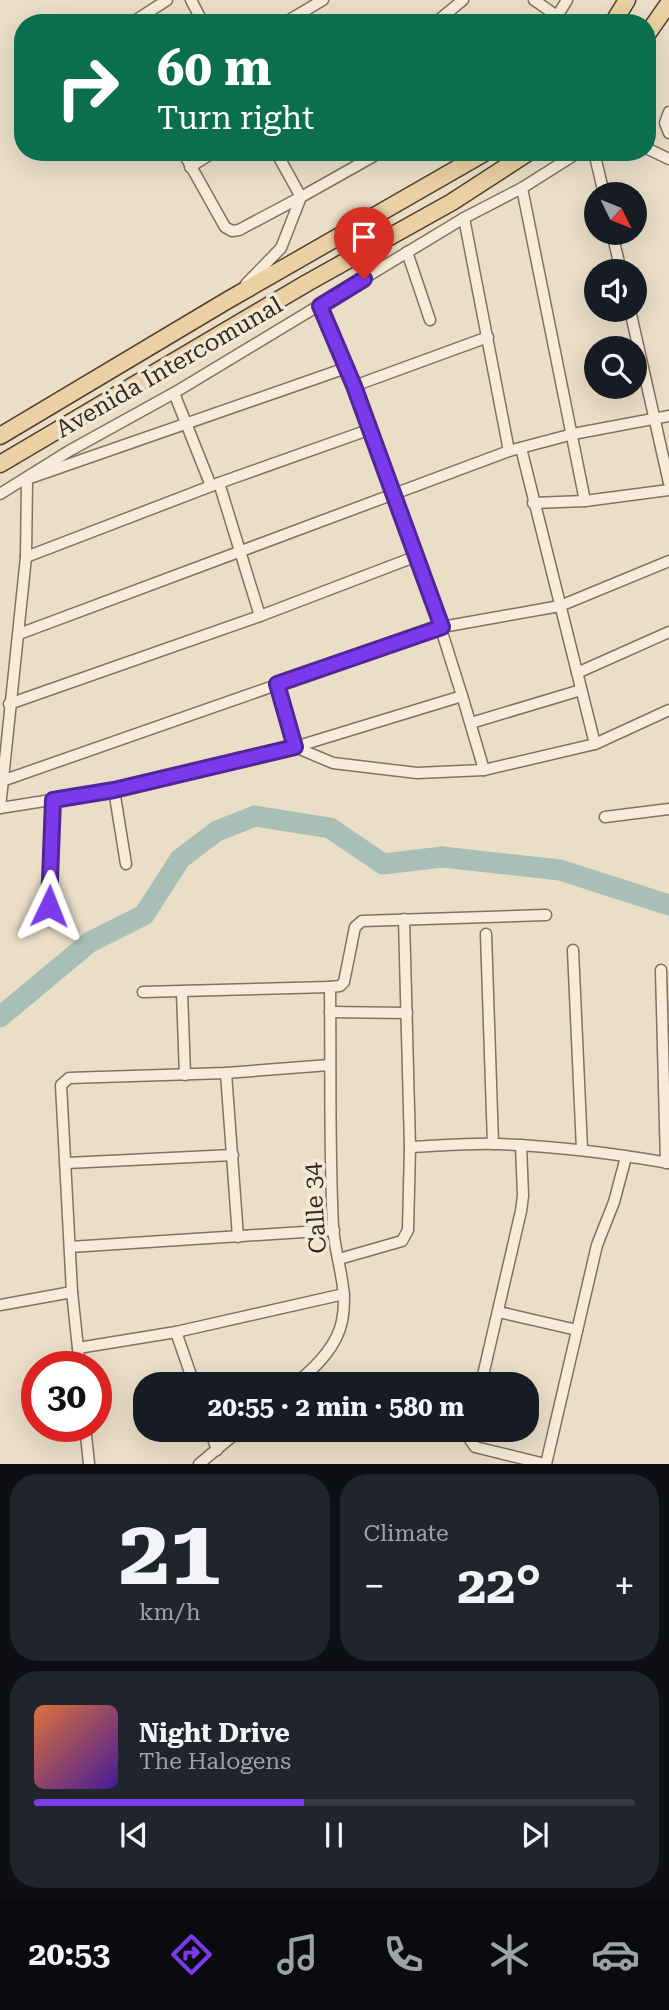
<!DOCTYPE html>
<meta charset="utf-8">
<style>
body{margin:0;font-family:"Roboto Serif",serif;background:#20242c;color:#f1f3f6;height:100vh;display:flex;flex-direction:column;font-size:26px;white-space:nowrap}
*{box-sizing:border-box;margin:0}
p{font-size:23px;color:#9ea1a6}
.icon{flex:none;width:38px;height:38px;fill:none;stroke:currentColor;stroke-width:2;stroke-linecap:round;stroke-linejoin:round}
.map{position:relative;height:1464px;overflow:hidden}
.sheet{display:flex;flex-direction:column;gap:10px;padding:10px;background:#0d0f14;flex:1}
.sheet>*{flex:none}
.banner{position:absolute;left:14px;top:14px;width:642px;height:147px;border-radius:28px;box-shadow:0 7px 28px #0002;background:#0b6e4f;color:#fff;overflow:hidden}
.needle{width:46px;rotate:133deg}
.controls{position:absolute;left:584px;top:182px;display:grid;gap:14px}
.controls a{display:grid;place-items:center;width:63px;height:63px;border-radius:50%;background:#171b24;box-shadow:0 7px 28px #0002;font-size:35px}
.speed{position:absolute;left:21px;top:1351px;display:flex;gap:14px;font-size:35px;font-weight:700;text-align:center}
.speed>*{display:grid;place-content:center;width:91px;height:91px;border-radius:50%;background:#171b24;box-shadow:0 7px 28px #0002;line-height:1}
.speed .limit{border:10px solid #d22;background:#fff;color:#111}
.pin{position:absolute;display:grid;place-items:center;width:60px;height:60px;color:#fff;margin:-72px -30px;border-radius:50% 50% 50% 0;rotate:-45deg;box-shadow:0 0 7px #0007}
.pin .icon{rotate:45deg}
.me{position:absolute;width:77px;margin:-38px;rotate:2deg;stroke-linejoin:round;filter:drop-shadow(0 0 5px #0008)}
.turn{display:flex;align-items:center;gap:24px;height:147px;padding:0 28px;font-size:32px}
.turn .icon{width:91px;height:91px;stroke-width:2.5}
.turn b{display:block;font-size:49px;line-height:60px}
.big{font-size:52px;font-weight:700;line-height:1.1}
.sheet .card{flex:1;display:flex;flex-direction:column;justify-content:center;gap:10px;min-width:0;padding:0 24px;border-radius:28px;background:#20242c}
.sheet .dial{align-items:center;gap:0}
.dial b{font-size:91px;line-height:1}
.song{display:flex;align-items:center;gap:21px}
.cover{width:84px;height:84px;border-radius:10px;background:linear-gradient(135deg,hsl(20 70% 55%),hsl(260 70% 35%))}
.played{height:7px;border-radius:4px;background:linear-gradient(90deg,#7c3aed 45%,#363941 45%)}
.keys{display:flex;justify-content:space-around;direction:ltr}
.heat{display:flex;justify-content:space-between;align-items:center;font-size:38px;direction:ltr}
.sheet .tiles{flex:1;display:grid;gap:10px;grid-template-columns:1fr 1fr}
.card:last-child{grid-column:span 2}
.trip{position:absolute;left:133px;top:1372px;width:406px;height:70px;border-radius:28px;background:#171b24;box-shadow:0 7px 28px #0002;font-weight:700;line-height:70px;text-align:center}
.dock{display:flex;height:112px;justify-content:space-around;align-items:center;background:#090b0e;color:#9ea1a6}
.dock .icon{width:49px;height:49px}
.dock .active{color:#7c3aed}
.dock b{font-size:32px;color:#f1f3f6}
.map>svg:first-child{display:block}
</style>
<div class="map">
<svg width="669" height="1464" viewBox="0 0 669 1464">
<rect width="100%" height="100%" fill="#eadec7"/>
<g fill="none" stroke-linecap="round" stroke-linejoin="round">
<polyline stroke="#a7bfb7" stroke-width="21" points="0,1017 90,942 144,915 180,859 217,831 255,816 330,828 383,864 442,857 560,870 669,905"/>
<defs>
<g id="street">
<polyline points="191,0 203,23"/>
<polyline points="534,0 557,16"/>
<polyline points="133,22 167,0"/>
<polyline points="284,23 323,0"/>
<polyline points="435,23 463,0"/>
<polyline points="553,23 567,0"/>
<polyline points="669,112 665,123 669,133"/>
<polyline points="648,149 669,159"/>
<polyline points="183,152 225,227 232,231 239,230 301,197 281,248 246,284"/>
<polyline points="276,152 301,197 381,152"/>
<polyline points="594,152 604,194"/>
<polyline points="190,167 214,152"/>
<polyline points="522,188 585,501"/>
<polyline points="464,218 509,451"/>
<polyline points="612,233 621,271"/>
<polyline points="407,252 430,320"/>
<path d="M320 306C384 459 439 611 484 770"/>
<polyline points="630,310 669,483"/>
<polyline points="354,386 488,337"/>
<polyline points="174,393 211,486"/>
<polyline points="521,448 595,744"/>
<polyline points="219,483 260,616"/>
<polyline points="0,494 69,451 174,393 464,218 522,188 579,152"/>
<polyline points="533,503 585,501 669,490"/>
<polyline points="26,557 219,483 371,429"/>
<polyline points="19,634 509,451 573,434 669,416"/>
<polyline points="577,673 669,632"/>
<polyline points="277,684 295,747 333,763 417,773 484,770 595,744 669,710"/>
<polyline points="9,704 260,616 417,556"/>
<polyline points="471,723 581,690"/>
<polyline points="2,781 442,627 560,606 669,561"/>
<polyline points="114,790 126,864"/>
<polyline points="0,808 26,557 27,479 346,368"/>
<polyline points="0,808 114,790 295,747 462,696"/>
<polyline points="605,817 669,809"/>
<polyline points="49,906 53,800"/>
<polyline points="486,934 493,1144"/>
<polyline points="573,950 582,1149"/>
<polyline points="661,970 666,1163"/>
<polyline points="143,992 330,987"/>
<polyline points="182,992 185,1075"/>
<polyline points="330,1012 407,1013"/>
<polyline points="226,1073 238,1237"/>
<path d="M410 1147C438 1146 468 1143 497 1144 555 1146 612 1153 669 1163"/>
<polyline points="67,1163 233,1155"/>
<polyline points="70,1247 334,1230"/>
<polyline points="339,1259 402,1241 408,1230 410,1147 404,919"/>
<polyline points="0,1305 72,1292"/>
<polyline points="499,1312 577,1330"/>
<polyline points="176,1332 194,1384"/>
<polyline points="78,1348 176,1332 344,1294"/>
<polyline points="80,1367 72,1292 61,1085 69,1078 226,1073 329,1065"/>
<path d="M295 1384C315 1368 337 1347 342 1321 349 1289 335 1258 333 1227 329 1147 331 1067 330 987L340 986 344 982 355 927 362 921 546 915"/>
<polyline points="481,1384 521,1211 523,1196 521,1145"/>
<polyline points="85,1426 89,1464"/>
<polyline points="210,1430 217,1450"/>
<polyline points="471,1430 469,1438 475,1447 545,1464"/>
<polyline points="199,1464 240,1430"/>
<polyline points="546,1464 597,1245 614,1202 626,1157"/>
</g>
<g id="primary">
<polyline points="613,23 627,0"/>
<polyline points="648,33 669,3"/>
<polyline points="0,436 228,300 486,152"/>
<polyline points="0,464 307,283 452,202 529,152"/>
</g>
</defs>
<use href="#street" stroke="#84715e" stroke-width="13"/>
<use href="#primary" stroke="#533f31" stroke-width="19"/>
<use href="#street" stroke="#f6ecd9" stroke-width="10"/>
<use href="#primary" stroke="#ead0a2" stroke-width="16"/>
</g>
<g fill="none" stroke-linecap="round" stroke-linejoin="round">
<defs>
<polyline id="route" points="49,906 53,800 114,790 295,747 277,684 442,627 354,386 320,306 364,279"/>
</defs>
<use href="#route" stroke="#51269a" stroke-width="18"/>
<use href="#route" stroke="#7c3aed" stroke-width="12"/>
</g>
<g text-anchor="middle" stroke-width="7" stroke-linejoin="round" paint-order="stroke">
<g font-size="24" fill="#362a20" stroke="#f2e9d5">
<text transform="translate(169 367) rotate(-30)" y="8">Avenida Intercomunal</text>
<text transform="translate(315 1208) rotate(-94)" y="8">Calle 34</text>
</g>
</g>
</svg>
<div class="controls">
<a><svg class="needle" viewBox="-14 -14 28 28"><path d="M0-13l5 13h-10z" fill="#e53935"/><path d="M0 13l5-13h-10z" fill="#9ea1a6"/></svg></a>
<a><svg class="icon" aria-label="sound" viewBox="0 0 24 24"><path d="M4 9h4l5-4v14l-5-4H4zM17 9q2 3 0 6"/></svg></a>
<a><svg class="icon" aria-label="search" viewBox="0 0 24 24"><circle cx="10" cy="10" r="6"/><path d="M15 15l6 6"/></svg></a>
</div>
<div class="speed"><div class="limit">30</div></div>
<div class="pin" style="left:364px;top:279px;background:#d93025"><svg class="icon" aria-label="arrive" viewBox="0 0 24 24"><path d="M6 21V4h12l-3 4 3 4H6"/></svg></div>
<svg class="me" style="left:49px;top:906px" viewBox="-20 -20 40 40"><path d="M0-17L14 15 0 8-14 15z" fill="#7c3aed" stroke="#fff" stroke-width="4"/></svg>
<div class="trip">20:55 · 2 min · 580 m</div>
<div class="banner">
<div class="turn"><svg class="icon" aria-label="right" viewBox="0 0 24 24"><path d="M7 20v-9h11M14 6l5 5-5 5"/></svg><div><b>60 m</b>Turn right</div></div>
</div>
</div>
<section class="sheet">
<div class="tiles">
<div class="card dial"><b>21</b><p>km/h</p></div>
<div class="card"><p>Climate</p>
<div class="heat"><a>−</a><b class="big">22°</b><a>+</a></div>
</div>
<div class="card">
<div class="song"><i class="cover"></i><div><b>Night Drive</b><p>The Halogens</p></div></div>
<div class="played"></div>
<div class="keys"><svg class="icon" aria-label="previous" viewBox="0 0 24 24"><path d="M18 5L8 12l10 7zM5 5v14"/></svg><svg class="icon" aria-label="pause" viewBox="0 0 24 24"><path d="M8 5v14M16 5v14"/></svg><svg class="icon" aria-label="next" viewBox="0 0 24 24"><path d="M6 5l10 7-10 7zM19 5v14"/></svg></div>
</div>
</div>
</section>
<nav class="dock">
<b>20:53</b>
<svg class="icon active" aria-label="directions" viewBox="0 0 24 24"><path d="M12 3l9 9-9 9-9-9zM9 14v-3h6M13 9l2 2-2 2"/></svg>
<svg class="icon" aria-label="music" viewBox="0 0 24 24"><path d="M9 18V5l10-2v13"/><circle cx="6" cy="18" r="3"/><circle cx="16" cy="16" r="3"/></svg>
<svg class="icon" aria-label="phone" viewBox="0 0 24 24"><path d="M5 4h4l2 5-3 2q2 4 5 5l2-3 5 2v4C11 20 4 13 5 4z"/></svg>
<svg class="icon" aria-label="climate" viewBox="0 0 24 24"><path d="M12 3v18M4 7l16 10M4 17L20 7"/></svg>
<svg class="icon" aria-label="car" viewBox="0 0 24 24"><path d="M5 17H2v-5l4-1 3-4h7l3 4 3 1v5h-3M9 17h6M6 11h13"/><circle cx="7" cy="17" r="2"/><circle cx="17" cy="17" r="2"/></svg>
</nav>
